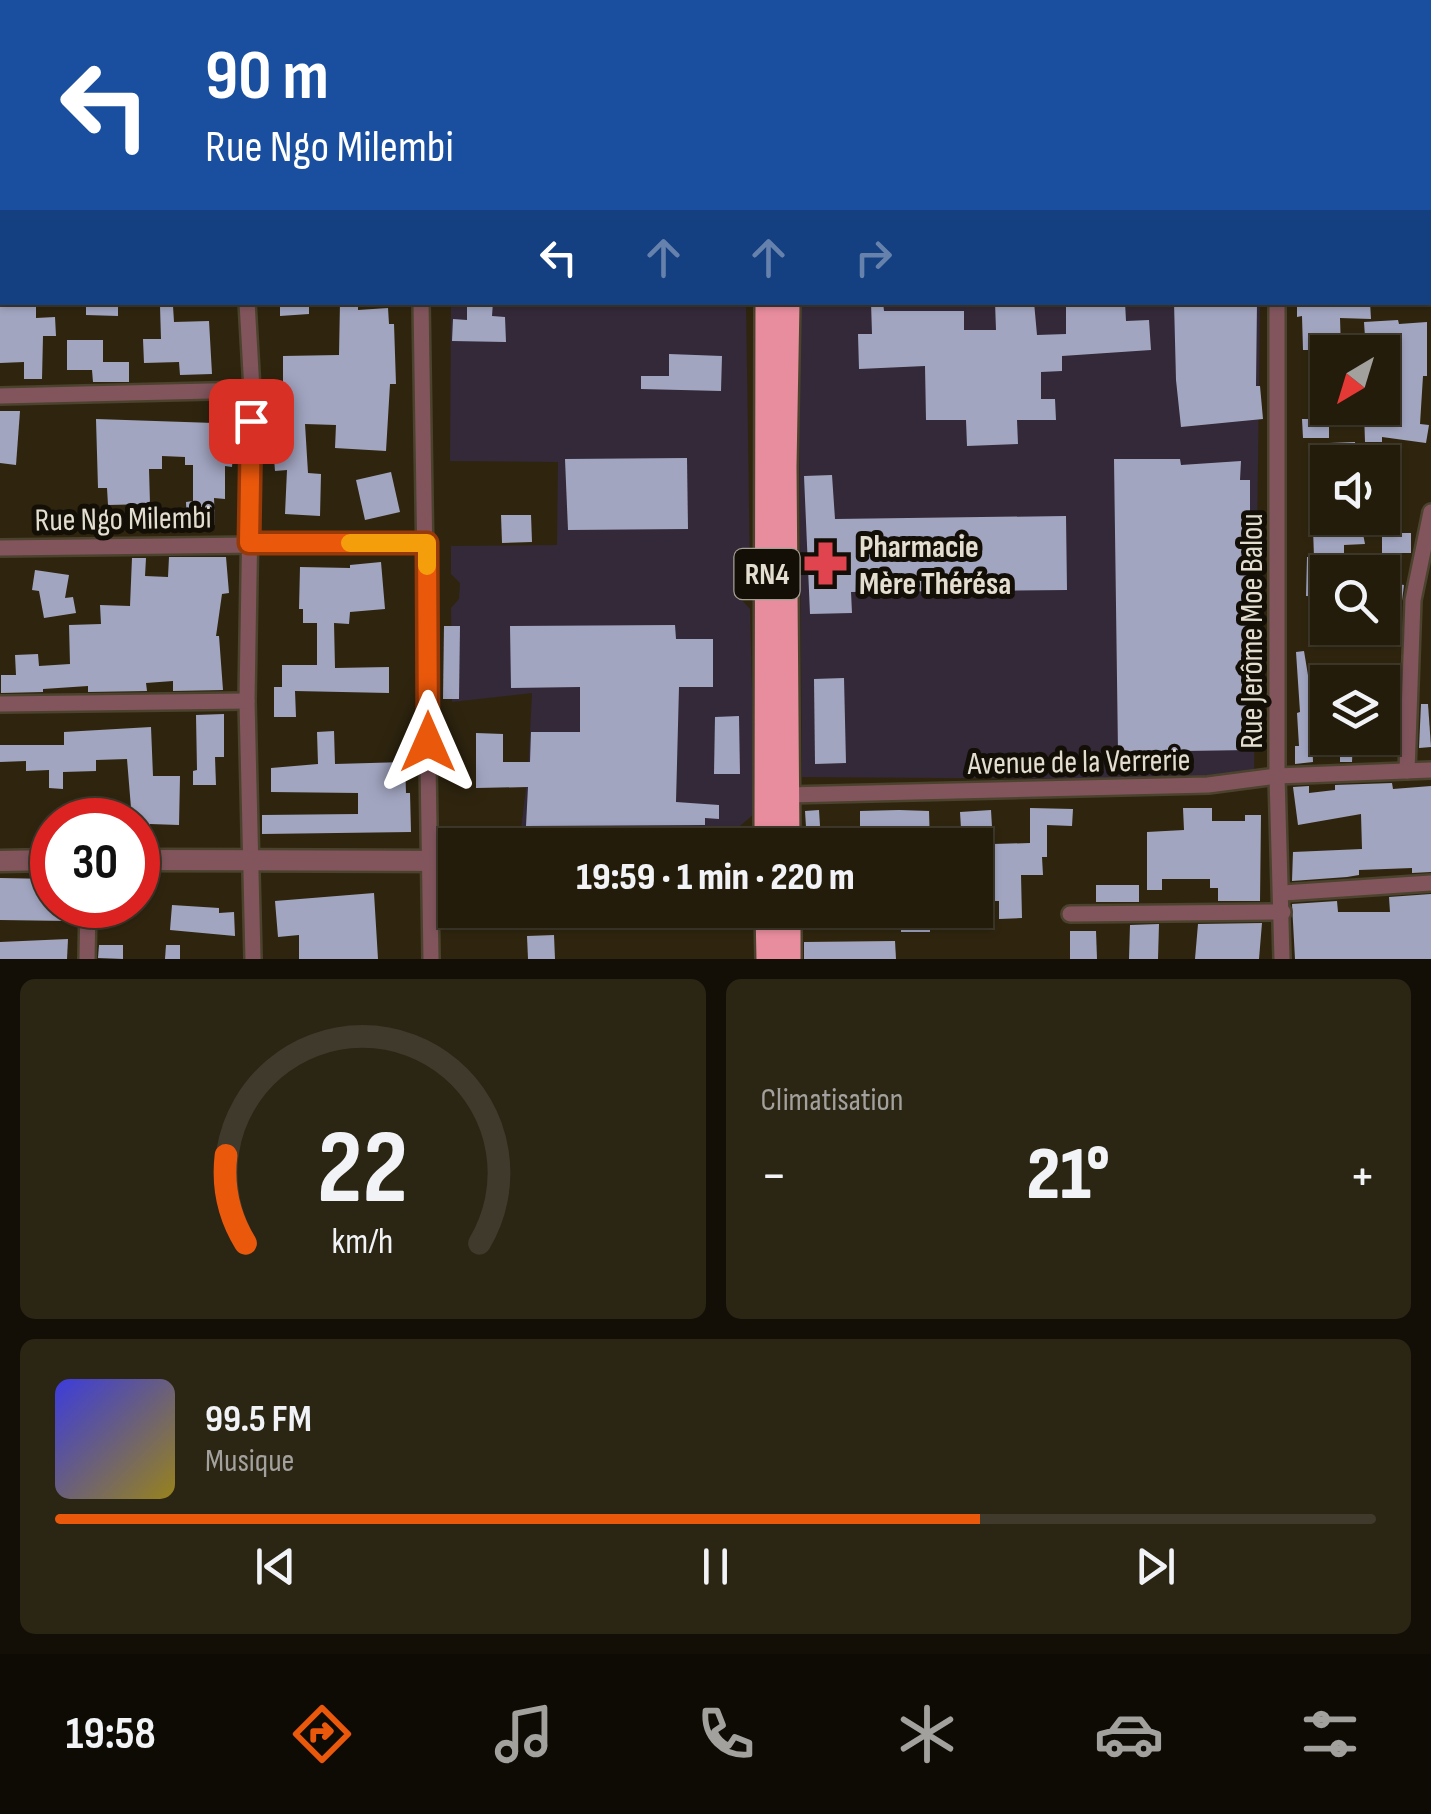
<!DOCTYPE html>
<html lang="fr">
<meta charset="utf-8">
<style>
body{margin:0;font-family:"Sofia Sans Condensed",sans-serif;background:#2b2514;color:#f1f3f6;height:100vh;display:flex;flex-direction:column;font-size:38px;white-space:nowrap}
*{box-sizing:border-box;margin:0}
p{font-size:32px;color:#a3a19d}
.icon{flex:none;width:55px;height:55px;fill:none;stroke:currentColor;stroke-width:2;stroke-linecap:round;stroke-linejoin:round}
.map{position:relative;height:959px;overflow:hidden}
.side{display:flex;flex-direction:column;gap:20px;padding:20px;background:#130f06;flex:1}
.side>*{flex:none}
.guide{position:absolute;left:0px;top:0px;width:1432px;height:305px;box-shadow:0 2px 8px #0004,0 0 0 2px #403a2c;background:#1a4fa0;color:#fff;overflow:hidden}
.needle{width:65px;rotate:218deg}
.fabs{position:absolute;left:1310px;top:335px;display:grid;gap:20px}
.fabs a{display:grid;place-items:center;width:90px;height:90px;border-radius:0px;background:#231c0b;box-shadow:0 2px 8px #0004,0 0 0 2px #403a2c;font-size:50px}
.speed{position:absolute;left:30px;top:798px;display:flex;gap:20px;font-size:50px;font-weight:700;text-align:center}
.speed>*{display:grid;place-content:center;width:130px;height:130px;border-radius:50%;background:#231c0b;box-shadow:0 2px 8px #0004,0 0 0 2px #403a2c;line-height:1}
.speed .limit{border:15px solid #d22;background:#fff;color:#111}
.pin{position:absolute;display:grid;place-items:center;width:85px;height:85px;color:#fff;margin:-42px;border-radius:20px;box-shadow:0 5px 15px #0006}
.me{position:absolute;width:110px;margin:-55px;rotate:0deg;stroke-linejoin:round;filter:drop-shadow(0 0 8px #0008)}
.turn{display:flex;align-items:center;gap:35px;height:210px;padding:0 40px;font-size:45px}
.turn .icon{width:130px;height:130px;stroke-width:2.5}
.turn b{display:block;font-size:70px;line-height:85px}
.lanes{display:flex;align-items:center;height:95px;padding:0 40px;background:#0003;justify-content:center;gap:50px;direction:ltr}
.lanes .off{opacity:.35}
.big{font-size:75px;font-weight:800;line-height:1.1}
.side .tile{flex:1;display:flex;flex-direction:column;justify-content:center;gap:15px;min-width:0;padding:0 35px;border-radius:15px;background:#2b2514}
.side .dial{align-items:center;gap:0}
.dial svg{height:260px;overflow:visible;fill:none;stroke:#403a2c;stroke-width:7;stroke-linecap:round;text-anchor:middle}
.dial text{fill:#f1f3f6;stroke:none}
.song{display:flex;align-items:center;gap:30px}
.cover{width:120px;height:120px;border-radius:15px;background:linear-gradient(135deg,hsl(240 70% 55%),hsl(50 70% 35%))}
.played{height:10px;border-radius:5px;background:linear-gradient(90deg,#ea580c 70%,#403a2c 70%)}
.keys{display:flex;justify-content:space-around;direction:ltr}
.heat{display:flex;justify-content:space-between;align-items:center;font-size:55px;direction:ltr}
.side .tiles{flex:1;display:grid;gap:20px;grid-template-columns:1fr 1fr}
.tile:last-child{grid-column:span 2}
.trip{position:absolute;left:438px;top:828px;width:555px;height:100px;border-radius:0px;background:#231c0b;box-shadow:0 2px 8px #0004,0 0 0 2px #403a2c;font-weight:800;line-height:100px;text-align:center}
.menu{display:flex;height:160px;justify-content:space-around;align-items:center;background:#0e0b04;color:#a3a19d}
.menu .icon{width:70px;height:70px}
.menu .active{color:#ea580c}
.menu b{font-size:45px;color:#f1f3f6}
.map>svg:first-child{display:block}
</style>
<div class="map">
<svg width="1431" height="959" viewBox="0 0 1431 959">
<rect width="100%" height="100%" fill="#2f250f"/>
<g fill="#342938">
<polygon points="350,0 680,0 349,2"/>
<polygon points="795,0 1264,0 795,2"/>
<polygon points="451,303 746,303 750,574 740,584 739,597 750,609 755,813 731,834 520,837 528,772 532,693 452,702 451,608 459,599 460,583 451,574 451,546 557,545 558,462 450,461"/>
<polygon points="798,303 1260,303 1254,780 802,777"/>
</g>
<g fill="#a2a5c0">
<polygon points="86,302 118,303 118,316 86,315"/>
<polygon points="309,302 309,314 280,316 280,304"/>
<polygon points="340,302 358,302 358,310 388,308 389,324 394,324 396,384 390,384 386,451 335,448 336,425 305,424 308,473 321,474 320,516 285,514 287,470 275,471 274,458 270,458 269,429 283,429 283,356 339,355"/>
<polygon points="467,302 493,302 492,316 505,317 506,342 452,341 453,319 467,320"/>
<polygon points="871,302 883,302 884,311 964,311 964,330 996,330 995,302 1034,302 1037,335 1066,334 1066,302 1125,302 1126,321 1149,320 1151,350 1062,356 1062,371 1041,372 1041,399 1055,399 1056,420 1017,420 1018,444 967,446 966,420 926,420 925,366 859,369 858,334 872,334"/>
<polygon points="1174,302 1257,302 1256,386 1260,386 1263,419 1181,427 1176,380"/>
<polygon points="1297,302 1370,302 1371,319 1340,318 1341,349 1328,349 1328,379 1310,380 1309,350 1303,350 1302,316 1297,317"/>
<polygon points="36,305 36,318 55,317 56,336 43,336 42,379 24,379 24,362 0,363 0,307"/>
<polygon points="160,306 173,306 174,322 209,321 212,374 180,375 179,362 144,363 143,339 161,339"/>
<polygon points="1398,320 1399,324 1427,322 1427,376 1423,376 1420,424 1429,425 1426,443 1382,437 1382,442 1365,442 1364,412 1382,412 1382,352 1366,352 1364,322"/>
<polygon points="67,340 103,340 103,362 129,362 129,382 93,382 92,370 67,370"/>
<polygon points="669,354 722,356 721,391 641,389 641,376 669,376"/>
<polygon points="1308,408 1329,409 1329,438 1303,438 1302,419 1309,419"/>
<polygon points="0,411 20,411 16,465 0,463"/>
<polygon points="96,419 214,423 213,452 233,454 232,467 225,466 225,499 214,498 215,525 187,526 186,502 193,501 193,465 185,465 185,457 162,456 162,469 149,469 150,504 108,505 107,488 98,488"/>
<polygon points="1355,442 1356,462 1330,462 1329,443"/>
<polygon points="687,458 688,529 568,530 565,459"/>
<polygon points="1114,459 1180,459 1181,465 1241,461 1240,480 1250,480 1250,750 1118,752"/>
<polygon points="391,472 400,512 365,520 356,480"/>
<polygon points="832,475 835,519 1066,516 1067,590 851,592 852,613 810,614 804,476"/>
<polygon points="1328,500 1328,518 1360,518 1365,544 1344,545 1344,572 1328,572 1328,597 1306,596 1307,557 1314,557 1312,501"/>
<polygon points="501,515 531,515 532,542 502,543"/>
<polygon points="1382,533 1411,533 1411,553 1395,553 1390,583 1404,585 1401,609 1382,605"/>
<polygon points="169,557 226,557 229,593 222,594 216,636 219,636 223,690 173,691 173,681 146,683 147,691 88,692 88,686 43,689 43,692 1,693 1,675 16,675 15,655 38,654 39,666 70,664 69,625 101,624 100,605 130,606 132,558 146,558 145,576 168,577"/>
<polygon points="381,562 385,609 350,612 349,624 334,623 335,668 389,667 389,693 295,691 296,717 274,717 274,687 282,687 282,665 317,665 317,623 303,623 303,609 299,609 300,567 350,568 350,565"/>
<polygon points="35,570 69,575 65,598 73,597 76,613 44,618 39,591 32,590"/>
<polygon points="675,625 676,639 713,639 713,687 679,687 676,802 719,805 719,819 705,818 705,825 526,826 528,787 476,788 476,733 503,734 503,762 530,762 531,732 580,732 580,687 511,688 510,626"/>
<polygon points="444,626 460,626 459,699 443,699"/>
<polygon points="1304,651 1314,712 1324,711 1326,730 1312,731 1313,762 1295,764 1295,746 1299,746 1297,713 1300,712 1296,652"/>
<polygon points="844,678 846,763 815,764 814,679"/>
<polygon points="1421,704 1428,704 1431,747 1419,748"/>
<polygon points="224,714 224,757 215,757 216,785 193,785 193,771 197,770 196,715"/>
<polygon points="739,716 740,774 714,774 715,717"/>
<polygon points="151,727 153,776 180,776 179,825 150,824 150,827 138,828 138,820 132,820 127,759 96,760 96,771 63,772 63,789 49,788 49,770 26,771 26,761 0,762 0,745 64,745 64,732"/>
<polygon points="334,731 335,764 405,762 406,793 410,793 411,832 262,834 262,815 358,814 358,793 271,792 271,768 318,764 317,732"/>
<polygon points="1336,738 1353,738 1352,762 1340,762 1340,757 1336,757"/>
<polygon points="1392,783 1393,789 1431,786 1431,872 1412,873 1412,868 1359,870 1359,875 1347,877 1292,881 1293,852 1362,849 1361,814 1298,825 1293,787 1309,786 1309,793 1335,790 1335,785"/>
<polygon points="1030,808 1073,809 1072,826 1047,825 1047,857 1042,857 1043,875 1021,875 1022,918 999,919 999,901 982,901 984,858 975,859 975,845 962,845 960,812 991,810 993,844 1030,843"/>
<polygon points="1183,808 1212,808 1212,821 1245,821 1245,815 1261,815 1260,901 1218,901 1218,888 1210,888 1210,879 1162,879 1162,890 1147,890 1147,832 1184,830"/>
<polygon points="819,810 821,842 807,843 805,811"/>
<polygon points="899,810 929,811 930,845 902,845 901,835 860,836 860,811"/>
<polygon points="0,878 52,879 52,905 69,905 69,921 0,920"/>
<rect x="1096" y="885" width="43" height="17"/>
<polygon points="374,893 378,959 299,959 299,935 278,937 275,901"/>
<polygon points="1431,894 1431,959 1295,959 1292,904 1337,901 1338,912 1390,912 1389,897"/>
<polygon points="172,905 219,908 219,913 234,912 235,936 170,930"/>
<polygon points="807,910 877,910 877,919 808,925"/>
<rect x="901" y="910" width="29" height="22"/>
<polygon points="1262,923 1259,959 1195,959 1198,924"/>
<polygon points="1159,924 1158,959 1129,959 1130,925"/>
<polygon points="1070,931 1096,931 1097,959 1070,959"/>
<polygon points="554,935 555,959 528,959 527,936"/>
<polygon points="68,939 67,959 0,959 0,942"/>
<polygon points="895,941 896,959 804,959 804,942"/>
<polygon points="99,945 123,945 123,959 98,958"/>
<polygon points="166,945 180,945 180,959 165,959"/>
</g>
<g fill="none" stroke-linecap="round" stroke-linejoin="round">
<defs>
<g id="minor">
<polyline points="230,0 235,2"/>
<polyline points="171,2 172,0"/>
<polyline points="266,2 268,0"/>
<polyline points="415,2 416,0"/>
<polyline points="1274,2 1274,0"/>
<polyline points="1430,35 1431,35"/>
<polyline points="0,241 2,241"/>
<polyline points="247,302 252,390 247,701 253,959"/>
<polyline points="421,302 431,959"/>
<polyline points="1277,302 1277,776 1282,959"/>
<polyline points="0,396 252,390"/>
<polyline points="0,548 427,543"/>
<polyline points="0,704 247,701"/>
<polyline points="1407,771 1413,600 1431,512"/>
<polyline points="787,795 1208,785 1277,776 1431,770"/>
<polyline points="1283,893 1431,883"/>
<polyline points="1070,914 1283,912"/>
<polyline points="87,959 88,905"/>
</g>
<g id="tertiary">
<polyline points="138,860 455,861"/>
<polyline points="0,861 52,860"/>
</g>
<g id="trunk">
<polyline points="763,0 763,2"/>
<polyline points="781,0 781,2"/>
<polyline points="787,302 784,466 787,845"/>
<polyline points="767,845 768,302"/>
<polyline points="768,910 769,959"/>
<polyline points="788,910 788,959"/>
</g>
</defs>
<use href="#minor" stroke="#4c432e" stroke-width="20"/>
<use href="#tertiary" stroke="#4c432e" stroke-width="25"/>
<use href="#trunk" stroke="#4c432e" stroke-width="30"/>
<use href="#minor" stroke="#82555d" stroke-width="15"/>
<use href="#tertiary" stroke="#82555d" stroke-width="20"/>
<use href="#trunk" stroke="#e88d9e" stroke-width="25"/>
</g>
<g fill="none" stroke-linecap="round" stroke-linejoin="round">
<defs>
<polyline id="route" points="251,421 249,543 427,543 428,742"/>
</defs>
<use href="#route" stroke="#983908" stroke-width="25"/>
<use href="#route" stroke="#ea580c" stroke-width="18"/>
<polyline stroke="#f59e0b" stroke-width="18" points="350,543 427,543 427,566"/>
</g>
<defs>
<symbol id="pharmacy-bare" viewBox="-9 -9 18 18"><path d="M-2-6h4v4h4v4h-4v4h-4v-4h-4v-4h4Z" fill="#e0444e" stroke="#130f06" stroke-width="2.5" paint-order="stroke"/></symbol>
</defs>
<g fill-rule="evenodd">
<use href="#pharmacy-bare" x="794" y="532" width="63" height="63"/>
</g>
<g text-anchor="middle" stroke-width="10" stroke-linejoin="round" paint-order="stroke">
<rect fill="#130f06" stroke="#a5a094" stroke-width="2.5" x="734.5" y="549" width="65" height="50" rx="8"/>
<g font-size="30" font-weight="bold" fill="#e4ded1">
<text x="767" y="584">RN4</text>
</g>
<g font-size="32" fill="#e4ded1" stroke="#130f06">
<text transform="translate(123 518) rotate(-1)" y="11">Rue Ngo Milembi</text>
<text transform="translate(1251 631) rotate(-90)" y="11">Rue Jerôme Moe Balou</text>
<text transform="translate(1079 761) rotate(-1)" y="11">Avenue de la Verrerie</text>
</g>
<g font-size="32" font-weight="bold" fill="#e4ded1" stroke="#130f06" text-anchor="start">
<text x="859" y="557">Pharmacie<tspan x="859" dy="37">Mère Thérésa</tspan></text>
</g>
</g>
</svg>
<div class="fabs">
<a><svg class="needle" viewBox="-14 -14 28 28"><path d="M0-13l5 13h-10z" fill="#e53935"/><path d="M0 13l5-13h-10z" fill="#a3a19d"/></svg></a>
<a><svg class="icon" aria-label="sound" viewBox="0 0 24 24"><path d="M4 9h4l5-4v14l-5-4H4zM17 9q2 3 0 6"/></svg></a>
<a><svg class="icon" aria-label="search" viewBox="0 0 24 24"><circle cx="10" cy="10" r="6"/><path d="M15 15l6 6"/></svg></a>
<a><svg class="icon" aria-label="layers" viewBox="0 0 24 24"><path d="M12 4l9 5-9 5-9-5zM3 14l9 5 9-5"/></svg></a>
</div>
<div class="speed"><div class="limit">30</div></div>
<div class="pin" style="left:251px;top:421px;background:#d93025"><svg class="icon" aria-label="arrive" viewBox="0 0 24 24"><path d="M6 21V4h12l-3 4 3 4H6"/></svg></div>
<svg class="me" style="left:428px;top:742px" viewBox="-20 -20 40 40"><path d="M0-17L14 15 0 8-14 15z" fill="#ea580c" stroke="#fff" stroke-width="4"/></svg>
<div class="trip">19:59 · 1 min · 220 m</div>
<div class="guide">
<div class="turn"><svg class="icon" aria-label="left" viewBox="0 0 24 24"><path d="M17 20v-9H6M10 6l-5 5 5 5"/></svg><div><b>90 m</b>Rue Ngo Milembi</div></div>
<div class="lanes"><svg class="icon" aria-label="left" viewBox="0 0 24 24"><path d="M17 20v-9H6M10 6l-5 5 5 5"/></svg><svg class="icon off" aria-label="ahead" viewBox="0 0 24 24"><path d="M12 20V5M6 11l6-6 6 6"/></svg><svg class="icon off" aria-label="ahead" viewBox="0 0 24 24"><path d="M12 20V5M6 11l6-6 6 6"/></svg><svg class="icon off" aria-label="right" viewBox="0 0 24 24"><path d="M7 20v-9h11M14 6l5 5-5 5"/></svg></div>
</div>
</div>
<section class="side">
<div class="tiles">
<div class="tile dial"><svg viewBox="0 0 100 80">
<path d="M14 69A42 42 0 1 1 86 69"/>
<path d="M14 69A42 42 0 0 1 8 42" stroke="#ea580c"/>
<text x="50" y="56" font-size="32" font-weight="700">22</text>
<text x="50" y="72" font-size="11">km/h</text>
</svg></div>
<div class="tile"><p>Climatisation</p>
<div class="heat"><a>−</a><b class="big">21°</b><a>+</a></div>
</div>
<div class="tile">
<div class="song"><i class="cover"></i><div><b>99.5 FM</b><p>Musique</p></div></div>
<div class="played"></div>
<div class="keys"><svg class="icon" aria-label="previous" viewBox="0 0 24 24"><path d="M18 5L8 12l10 7zM5 5v14"/></svg><svg class="icon" aria-label="pause" viewBox="0 0 24 24"><path d="M8 5v14M16 5v14"/></svg><svg class="icon" aria-label="next" viewBox="0 0 24 24"><path d="M6 5l10 7-10 7zM19 5v14"/></svg></div>
</div>
</div>
</section>
<nav class="menu">
<b>19:58</b>
<svg class="icon active" aria-label="directions" viewBox="0 0 24 24"><path d="M12 3l9 9-9 9-9-9zM9 14v-3h6M13 9l2 2-2 2"/></svg>
<svg class="icon" aria-label="music" viewBox="0 0 24 24"><path d="M9 18V5l10-2v13"/><circle cx="6" cy="18" r="3"/><circle cx="16" cy="16" r="3"/></svg>
<svg class="icon" aria-label="phone" viewBox="0 0 24 24"><path d="M5 4h4l2 5-3 2q2 4 5 5l2-3 5 2v4C11 20 4 13 5 4z"/></svg>
<svg class="icon" aria-label="climate" viewBox="0 0 24 24"><path d="M12 3v18M4 7l16 10M4 17L20 7"/></svg>
<svg class="icon" aria-label="car" viewBox="0 0 24 24"><path d="M5 17H2v-5l4-1 3-4h7l3 4 3 1v5h-3M9 17h6M6 11h13"/><circle cx="7" cy="17" r="2"/><circle cx="17" cy="17" r="2"/></svg>
<svg class="icon" aria-label="filters" viewBox="0 0 24 24"><path d="M4 7h16M4 17h16"/><circle cx="9" cy="7" r="2"/><circle cx="15" cy="17" r="2"/></svg>
</nav>
